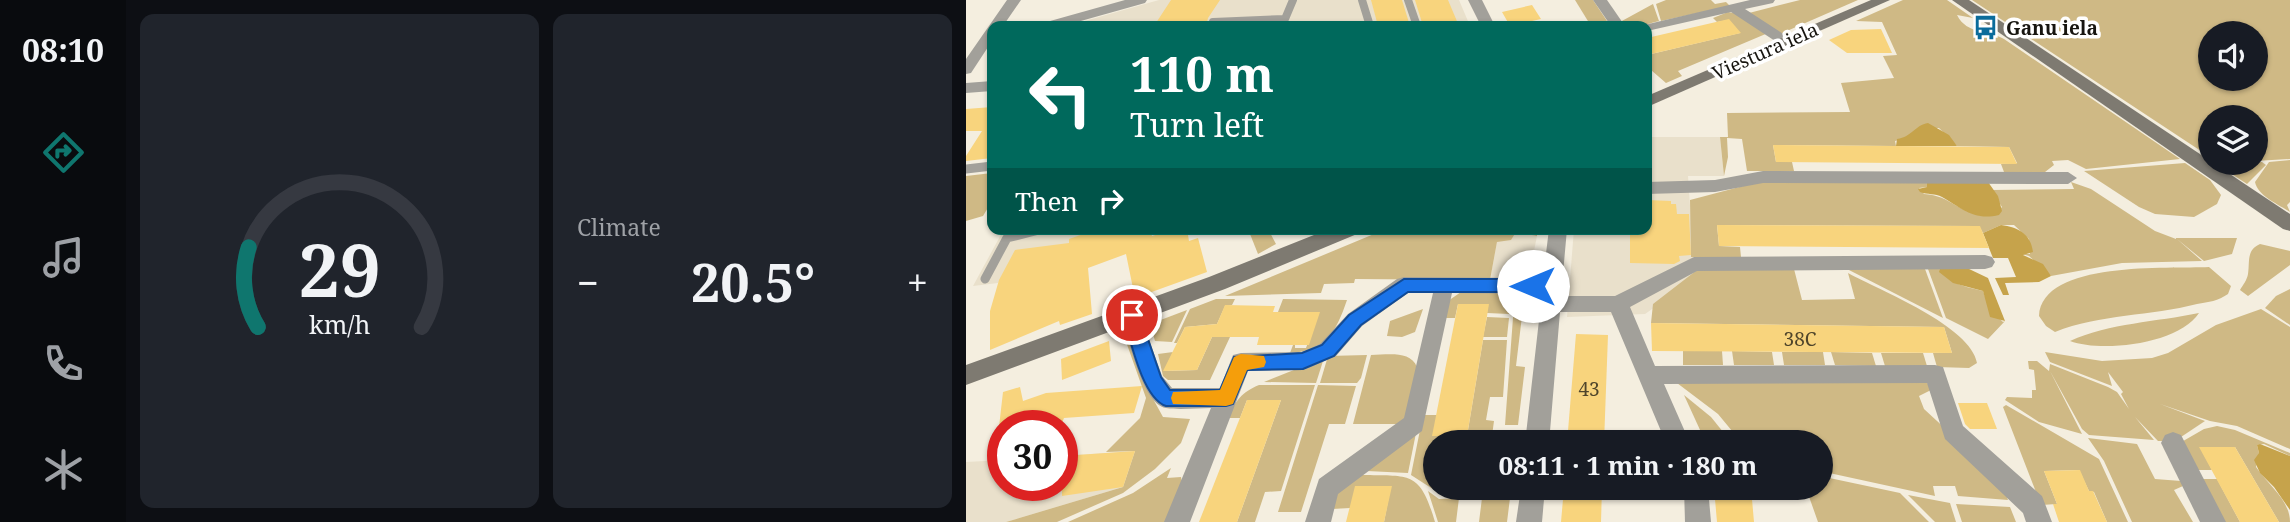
<!DOCTYPE html>
<meta charset="utf-8">
<style>
body{margin:0;font-family:"Noto Serif",serif;background:#20242c;color:#f1f3f6;height:100vh;display:flex;flex-direction:column;font-size:26px;white-space:nowrap}
*{box-sizing:border-box;margin:0}
p{font-size:23px;color:#9ea1a6}
.icon{flex:none;width:38px;height:38px;fill:none;stroke:currentColor;stroke-width:2;stroke-linecap:round;stroke-linejoin:round}
.map{position:relative;flex:1;overflow:hidden}
.drawer{display:flex;flex-direction:column;gap:14px;padding:14px;background:#0d0f14;width:840px}
.drawer>*{flex:none}
.guide{position:absolute;left:21px;top:21px;width:665px;height:214px;border-radius:14px;box-shadow:0 2px 5px #0004;background:#00695c;color:#fff;overflow:hidden}
.tools{position:absolute;left:1232px;top:21px;display:grid;gap:14px}
.tools a{display:grid;place-items:center;width:70px;height:70px;border-radius:50%;background:#171b24;box-shadow:0 2px 5px #0004;font-size:35px}
.speed{position:absolute;left:21px;top:410px;display:flex;gap:14px;font-size:35px;font-weight:700;text-align:center}
.speed>*{display:grid;place-content:center;width:91px;height:91px;border-radius:50%;background:#171b24;box-shadow:0 2px 5px #0004;line-height:1}
.speed .limit{border:10px solid #d22;background:#fff;color:#111}
.pin{position:absolute;display:grid;place-items:center;width:60px;height:60px;color:#fff;margin:-30px;border:4px solid #fff;border-radius:50%;box-shadow:0 2px 7px #0007}
.me{position:absolute;width:77px;margin:-38px;rotate:270deg;stroke-linejoin:round;filter:drop-shadow(0 0 5px #0008)}
.turn{display:flex;align-items:center;gap:24px;height:147px;padding:0 28px;font-size:32px}
.turn .icon{width:91px;height:91px;stroke-width:2.5}
.turn b{display:block;font-size:49px;line-height:60px}
.then{display:flex;align-items:center;height:66px;padding:0 28px;background:#0003;gap:14px;font-size:26px}
.big{font-size:52px;font-weight:700;line-height:1.1}
.drawer .widget{flex:1;display:flex;flex-direction:column;justify-content:center;gap:10px;min-width:0;padding:0 24px;border-radius:14px;background:#20242c}
.drawer .dial{align-items:center;gap:0}
.dial svg{height:182px;overflow:visible;fill:none;stroke:#363941;stroke-width:7;stroke-linecap:round;text-anchor:middle}
.dial text{fill:#f1f3f6;stroke:none}
.heat{display:flex;justify-content:space-between;align-items:center;font-size:38px;direction:ltr}
.drawer .tiles{flex:1;display:grid;gap:14px;grid-template-columns:repeat(2,1fr)}
.trip{position:absolute;left:457px;top:430px;width:410px;height:70px;border-radius:35px;background:#171b24;box-shadow:0 2px 5px #0004;font-weight:700;line-height:70px;text-align:center}
main{display:flex;flex:1;min-height:0}
.dock{display:flex;flex-direction:column;width:126px;justify-content:space-around;align-items:center;background:#090b0e;color:#9ea1a6}
.dock .icon{width:49px;height:49px}
.dock .selected{color:#0f766e}
.dock b{font-size:32px;color:#f1f3f6}
.map>svg:first-child{display:block}
</style>
<main>
<nav class="dock">
<b>08:10</b>
<svg class="icon selected" aria-label="directions" viewBox="0 0 24 24"><path d="M12 3l9 9-9 9-9-9zM9 14v-3h6M13 9l2 2-2 2"/></svg>
<svg class="icon" aria-label="music" viewBox="0 0 24 24"><path d="M9 18V5l10-2v13"/><circle cx="6" cy="18" r="3"/><circle cx="16" cy="16" r="3"/></svg>
<svg class="icon" aria-label="phone" viewBox="0 0 24 24"><path d="M5 4h4l2 5-3 2q2 4 5 5l2-3 5 2v4C11 20 4 13 5 4z"/></svg>
<svg class="icon" aria-label="climate" viewBox="0 0 24 24"><path d="M12 3v18M4 7l16 10M4 17L20 7"/></svg>
</nav>
<section class="drawer">
<div class="tiles">
<div class="widget dial"><svg viewBox="0 0 100 80">
<path d="M14 69A42 42 0 1 1 86 69"/>
<path d="M14 69A42 42 0 0 1 10 34" stroke="#0f766e"/>
<text x="50" y="56" font-size="32" font-weight="700">29</text>
<text x="50" y="72" font-size="11">km/h</text>
</svg></div>
<div class="widget"><p>Climate</p>
<div class="heat"><a>−</a><b class="big">20.5°</b><a>+</a></div>
</div>
</div>
</section>
<div class="map">
<svg width="1324" height="522" viewBox="0 0 1324 522">
<rect width="100%" height="100%" fill="#f4eedf"/>
<g fill="#e9e0cb">
<polygon points="193,0 493,0 504,26 101,26"/>
<polygon points="681,137 754,137 758,176 722,176 729,279 679,314 601,317 608,229 681,229"/>
<polygon points="38,229 196,229 106,262 34,280 32,283 7,286"/>
<polygon points="550,232 571,236 562,280 524,280 531,242"/>
<polygon points="169,451 157,487 40,522 0,522 0,462 37,460 37,485 96,485 96,456"/>
</g>
<g fill="#cfb985" fill-rule="evenodd">
<polygon points="609,0 627,0 643,24 625,26"/>
<polygon points="700,0 745,0 749,4 760,2 764,6 695,21 690,4"/>
<polygon points="834,0 892,0 814,34 783,13"/>
<path d="M937 0H981L1007 18 991 15C1001 35 1023 30 1038 39L1214 159 1120 169 1102 160 1086 161 1088 165 1079 172H1038L1035 164 1051 163 1043 147 991 146 973 128H952L941 138 929 141 930 146 807 145 810 162H826L828 171H781L776 139 761 138 762 157 758 176 754 137H762L761 113 884 112 875 83 928 78 917 56 931 55 916 22 890 21Z"/>
<path d="M1006 0H1324V159L1290 161V117H1244V157ZM1290 33V79H1244V33Z"/>
<path d="M687 4 693 21C681 24 665 30 654 22Z"/>
<polygon points="762,12 768,13 802,33 712,71 716,76 700,83 685,70 681,71 681,55 774,33 763,20 751,22 747,18"/>
<path d="M1324 160V202L1321 205 1324 212C1312 204 1292 196 1289 182L1303 162Z"/>
<polygon points="1296,162 1300,165 1281,184 1249,163"/>
<polygon points="1219,163 1244,180 1255,195 1251,204 1228,217 1189,214 1173,207 1118,171"/>
<polygon points="26,173 26,201 17,216 0,221 0,176"/>
<path d="M796 181H961V187L953 188 958 194C986 195 996 218 1027 216L1036 207 1025 190 1108 189 1105 182 1125 189 1189 231 1210 239V238H1271L1266 254 1238 261 1211 239 1236 261 1156 263 1085 276 1063 256 1056 254H1064L1063 239 1048 225H1035L1017 233 1013 226 751 225 753 246 774 247 775 257H725L724 200Z"/>
<polygon points="282,229 302,229 310,244 292,254"/>
<polygon points="420,229 556,229 571,233 571,236 550,232 545,240 531,242 524,280 389,279 388,283 358,284 355,293 259,296"/>
<path d="M1294 244 1324 251V265L1282 296 1274 290C1277 285 1281 280 1282 274 1284 262 1280 250 1294 244Z"/>
<path d="M1243 267 1265 286 1262 294C1252 301 1243 302 1231 304 1185 316 1134 314 1089 332L1080 326 1073 316C1076 260 1203 269 1243 267Z"/>
<path d="M828 269 836 300 889 299 882 273C913 290 1005 326 1011 363L1003 368 971 367 967 353H986L978 327 685 323 687 304 731 270Z"/>
<polygon points="881,269 959,269 977,318"/>
<path d="M962 269H974C983 284 1001 287 1017 291L1023 308 1037 322 1039 321 1022 339 980 318Z"/>
<polygon points="1324,289 1324,325 1299,308 1310,296"/>
<polygon points="545,291 543,314 521,313 522,304 492,304 489,318 478,318 482,301 495,292"/>
<polygon points="549,291 559,291 550,366 559,367 552,425 539,425"/>
<polygon points="250,299 269,299 266,305 259,306 251,324 219,327 211,343 208,343 224,309"/>
<path d="M317 299 381 300C370 332 360 351 324 353L327 345H329V348H340L353 312H312Z"/>
<polygon points="457,309 449,332 436,337 421,336 424,321"/>
<polygon points="1295,309 1324,327 1324,449 1271,426 1244,421 1194,404 1239,421 1209,441 1192,441 1169,417 1188,440 1123,435 1116,429 1084,371 1116,434 1073,422 1039,400 1041,397 1066,398 1066,390 1070,390 1068,370 1063,369 1062,361 1071,361 1083,371 1084,364 1142,387 1151,392 1163,409 1155,394 1157,392 1142,372 1146,386 1084,362 1079,352 1136,361 1186,358 1202,353 1250,325"/>
<polygon points="221,310 206,342 189,341 184,324"/>
<path d="M1233 313C1213 344 1136 353 1104 341 1144 323 1190 322 1233 313Z"/>
<polygon points="521,317 543,318 541,337 517,337"/>
<polygon points="163,332 180,386 197,417 224,419 215,443 189,469 157,493 91,522 40,522 157,487 169,451 140,452 174,418 180,398 158,336 154,337"/>
<polygon points="246,337 264,337 244,380 202,380 197,376 192,354 207,352 198,371 231,370"/>
<polygon points="517,340 541,340 537,397 524,397 520,420 528,421 525,443 469,443 469,488 495,488 494,495 476,495 445,475 457,415 471,415 467,436 501,436"/>
<polygon points="717,351 756,351 757,365 717,365"/>
<polygon points="766,351 806,352 808,365 768,365"/>
<polygon points="816,352 857,352 859,365 818,365"/>
<polygon points="865,352 906,353 910,366 869,365"/>
<polygon points="915,353 957,353 961,366 919,366"/>
<polygon points="401,355 395,378 391,383 354,383 362,356"/>
<path d="M405 355C421 355 444 350 451 367L441 418 433 424H387Z"/>
<polygon points="358,358 350,383 298,382"/>
<polygon points="960,382 967,389 953,396 958,409 1035,480 1042,500 992,496 989,486 967,486 969,496 854,471 854,443 776,443 752,414 711,383"/>
<path d="M293 385H349L315 491 299 492 289 522H271L315 400H281L274 418H262C269 401 276 392 293 385Z"/>
<polygon points="352,385 390,386 379,424 363,424 335,512 312,512"/>
<polygon points="718,395 745,417 766,443 740,443"/>
<polygon points="1040,405 1133,459 1162,522 1141,522 1128,492 1123,491 1113,470 1078,471 1091,504 1075,505 1037,407"/>
<path d="M1251 426 1269 430 1324 453V456L1298 444 1291 445 1293 453 1290 467C1302 485 1324 500 1324 522H1313L1269 447H1234L1246 470H1226L1212 444 1238 429Z"/>
<polygon points="450,433 442,473 401,471"/>
<polygon points="1122,438 1171,444 1189,479 1215,481 1217,486 1208,490 1227,522 1166,522 1138,461"/>
<polygon points="205,468 201,478 215,477 217,487 203,522 102,522 167,493"/>
<path d="M396 475C445 476 454 471 469 522H418L425 486 384 508 366 509 370 494Z"/>
<polygon points="854,476 934,493 963,522 852,522 840,488 854,488"/>
<polygon points="1231,479 1251,479 1274,522 1254,522"/>
<polygon points="462,491 473,499 493,498 490,522 472,522"/>
<polygon points="942,495 984,503 990,522 969,522"/>
<polygon points="516,498 544,498 541,522 513,522"/>
<polygon points="990,504 1044,507 1050,522 996,522"/>
</g>
<g fill="#c6a34b">
<path d="M962 123 983 135 991 146H930L931 139C946 137 949 125 962 123Z"/>
<path d="M961 181 1022 182 1032 196 1036 211 1033 215C1007 221 996 208 976 197 969 193 962 195 954 192L952 189 961 187Z"/>
<path d="M1035 225C1052 227 1065 234 1067 252L1057 255 1077 264 1085 276 1073 282 1039 283 1043 295H1037L1029 278 1050 277 1042 258H1027L1017 233Z"/>
<polygon points="1001,268 1022,278 1039,321 1024,317 1017,291 987,283 973,272 974,269"/>
<polygon points="1294,444 1324,456 1324,510 1308,487 1294,473 1288,460 1293,453 1291,445"/>
</g>
<g fill="#f8d47d">
<polygon points="205,0 254,0 242,18 240,26 188,26"/>
<polygon points="405,0 436,0 444,26 412,26"/>
<polygon points="449,0 482,0 493,26 457,26"/>
<polygon points="566,5 575,19 566,21 569,26 544,26 536,12"/>
<polygon points="763,19 775,33 681,55 681,38"/>
<polygon points="915,29 926,53 881,53 863,40 885,30"/>
<polygon points="26,107 26,158 0,161 0,156 16,131 0,131 0,109"/>
<polygon points="807,145 1043,147 1051,164 810,162"/>
<polygon points="681,200 705,201 705,204 710,204 711,214 723,214 725,255 713,256 714,261 708,264 664,263 664,229 681,229"/>
<polygon points="751,225 1014,226 1023,248 753,246"/>
<polygon points="132,229 184,229 186,236 208,229 221,229 223,241 232,238 241,272 169,298 160,254 122,268 126,314 94,325 93,321 24,350 24,311 33,280 49,250 103,243 103,239"/>
<polygon points="492,304 523,304 501,436 466,436"/>
<polygon points="259,305 309,306 307,312 354,312 343,345 291,345 293,337 246,337 231,370 197,371 219,327 251,324"/>
<polygon points="685,323 978,327 986,353 686,351"/>
<polygon points="610,334 642,335 638,443 601,443"/>
<polygon points="143,341 145,361 96,380 95,359"/>
<polygon points="176,386 168,413 98,418 95,425 54,425 55,420 33,427 37,392 54,387 57,401 80,393"/>
<polygon points="281,400 315,400 271,522 233,522"/>
<polygon points="992,403 1021,403 1031,429 1004,429 999,424"/>
<polygon points="1233,447 1269,447 1313,522 1274,522"/>
<polygon points="169,451 157,487 96,496 96,456"/>
<polygon points="1114,470 1123,491 1127,491 1141,522 1093,522 1087,504 1091,504 1078,471"/>
<polygon points="389,486 426,486 418,522 380,522"/>
<polygon points="598,488 636,488 635,522 595,522"/>
<polygon points="748,488 785,488 788,522 751,522"/>
</g>
<g fill="none" stroke-linecap="round" stroke-linejoin="round">
<g stroke="#a2a09a" stroke-width="8">
<polyline points="396,0 404,26"/>
<polyline points="442,0 451,26"/>
<polyline points="247,22 319,19 327,0"/>
</g>
<g stroke="#a2a09a" stroke-width="9">
<polyline points="0,169 26,166"/>
<polyline points="19,279 41,238 77,229"/>
</g>
<g fill="#a2a09a" fill-rule="evenodd">
<polygon points="41,0 55,0 37,26 26,26 26,41 5,73 0,74 0,59"/>
<polygon points="159,0 181,0 179,3 97,26 75,26 77,23"/>
<polygon points="502,0 516,0 529,26 515,26"/>
<polygon points="627,0 641,0 659,26 645,26"/>
<polygon points="784,0 809,0 807,3 779,9 825,39 827,42 825,45 815,45 765,12 681,31 681,26 674,26"/>
<polygon points="26,81 26,91 0,93 0,83"/>
<polygon points="797,171 1102,172 1111,178 1102,184 797,183 749,192 681,194 681,182 749,180"/>
<path d="M583 229H601L595 296H649L728 257 1019 255 1026 257 1029 262 1026 267 1019 269 731 271 664 307 689 366 969 365 977 367 997 426 1076 496 1086 522H1060L1057 513 979 439 961 383 698 384 724 443H700L645 312H594L583 443H559L576 294 486 293 456 431 372 494 365 522H339L353 479 438 418 467 293H442L396 326 370 356 345 367 337 370 282 371 224 522H198L245 408C231 408 214 410 200 408 176 404 162 336 155 315L158 309 165 307 172 309 196 376 206 388H254L267 355 275 353 336 352 354 344 382 314 431 279 438 277 577 278Z"/>
<polygon points="1207,432 1215,435 1260,522 1234,522 1195,443 1199,435"/>
<polygon points="555,488 579,488 576,522 550,522"/>
<polygon points="718,488 742,488 745,522 719,522"/>
</g>
<g fill="#7e7a71" fill-rule="evenodd">
<polygon points="905,0 924,0 681,107 681,96"/>
<polygon points="986,0 1003,0 1324,214 1324,231 1317,229"/>
<polygon points="363,229 394,229 391,234 259,289 0,385 0,365 243,277"/>
</g>
</g>
<path fill="#1a73e8" stroke="#114b97" stroke-width="2" d="M438 279H567L575 286 567 292H442L395 325 368 356 337 369 281 370 267 404 260 406H200C176 398 164 338 157 315L160 310H172L195 377 204 390H254L268 357 336 353 356 345 383 315Z"/>
<polygon fill="#f59e0b" points="275,354 298,356 300,362 298,367 281,370 267,404 260,406 207,404 205,398 207,392 254,390 268,357"/>
<defs>
<symbol id="bus-bare" viewBox="-9 -9 18 18"><path d="M-5-6H5V4H4V6H2V4H-2V6H-4V4H-5ZM-3.5-4V0h7V-4ZM-3.5 1.2v1.5H-2V1.2ZM2 1.2v1.5H3.5V1.2Z" fill="#0b6c9b" stroke="#fff" stroke-width="2.5" paint-order="stroke"/></symbol>
</defs>
<g fill-rule="evenodd">
<use href="#bus-bare" x="1002" y="10" width="35" height="35"/>
</g>
<g text-anchor="middle" stroke-width="7" stroke-linejoin="round" paint-order="stroke">
<g font-size="19" font-weight="bold" fill="#171510" stroke="#fff" text-anchor="start">
<text x="1040" y="35">Ganu iela</text>
</g>
<g font-size="19" fill="#171510" stroke="#fff">
<text transform="translate(799 51) rotate(-24)" y="7">Viestura iela</text>
</g>
<g font-size="19" fill="#4f452b">
<text x="834" y="346">38C</text>
<text x="623" y="396">43</text>
</g>
</g>
</svg>
<div class="tools">
<a><svg class="icon" aria-label="sound" viewBox="0 0 24 24"><path d="M4 9h4l5-4v14l-5-4H4zM17 9q2 3 0 6"/></svg></a>
<a><svg class="icon" aria-label="layers" viewBox="0 0 24 24"><path d="M12 4l9 5-9 5-9-5zM3 14l9 5 9-5"/></svg></a>
</div>
<div class="speed"><div class="limit">30</div></div>
<div class="pin" style="left:166px;top:315px;background:#d93025"><svg class="icon" aria-label="arrive" viewBox="0 0 24 24"><path d="M6 21V4h12l-3 4 3 4H6"/></svg></div>
<svg class="me" style="left:567px;top:286px" viewBox="-20 -20 40 40"><circle r="19" fill="#fff"/><path d="M0-13L10 11 0 6-10 11z" fill="#1a73e8"/></svg>
<div class="trip">08:11 · 1 min · 180 m</div>
<div class="guide">
<div class="turn"><svg class="icon" aria-label="left" viewBox="0 0 24 24"><path d="M17 20v-9H6M10 6l-5 5 5 5"/></svg><div><b>110 m</b>Turn left</div></div>
<div class="then">Then<svg class="icon" aria-label="right" viewBox="0 0 24 24"><path d="M7 20v-9h11M14 6l5 5-5 5"/></svg></div>
</div>
</div>
</main>
